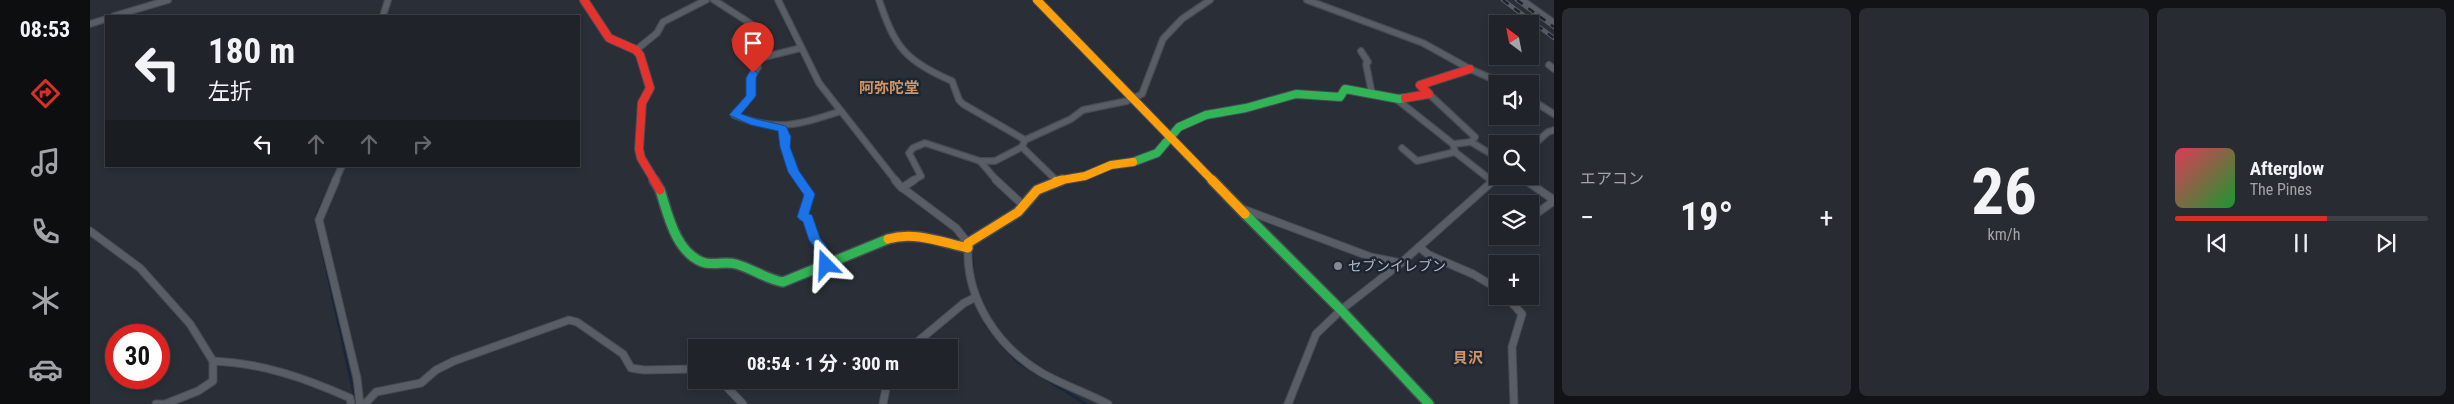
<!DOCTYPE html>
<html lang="ja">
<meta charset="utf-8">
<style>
body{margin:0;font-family:"Roboto Condensed","Noto Sans JP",sans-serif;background:#282b31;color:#f1f3f6;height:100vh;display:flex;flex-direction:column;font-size:19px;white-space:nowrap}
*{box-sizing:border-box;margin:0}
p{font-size:16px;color:#a2a4a8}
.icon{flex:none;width:28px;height:28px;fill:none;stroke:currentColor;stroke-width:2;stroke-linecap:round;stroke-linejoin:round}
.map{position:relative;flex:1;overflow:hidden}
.side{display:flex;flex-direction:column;gap:8px;padding:8px;background:#121317;width:900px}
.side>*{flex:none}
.guide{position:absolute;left:15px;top:15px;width:475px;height:152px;border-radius:0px;box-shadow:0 2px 8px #0003,0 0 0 1px #3d4046;background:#202329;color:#f1f3f6;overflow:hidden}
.needle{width:32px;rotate:328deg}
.controls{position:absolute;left:1399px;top:15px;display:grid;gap:10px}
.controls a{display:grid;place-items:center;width:50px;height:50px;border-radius:0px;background:#202329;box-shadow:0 2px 8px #0003,0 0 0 1px #3d4046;font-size:25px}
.speed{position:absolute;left:15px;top:324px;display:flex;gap:10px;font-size:25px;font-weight:700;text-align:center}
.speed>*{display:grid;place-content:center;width:65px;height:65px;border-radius:50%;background:#202329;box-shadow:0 2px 8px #0003,0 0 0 1px #3d4046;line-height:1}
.speed .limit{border:8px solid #d22;background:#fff;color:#111}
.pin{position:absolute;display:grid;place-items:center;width:42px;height:42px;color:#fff;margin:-51px -21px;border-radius:50% 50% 50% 0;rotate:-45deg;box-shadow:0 0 5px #0007}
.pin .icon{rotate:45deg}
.me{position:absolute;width:55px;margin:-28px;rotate:339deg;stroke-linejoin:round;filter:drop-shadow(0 0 4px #0008)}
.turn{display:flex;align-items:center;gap:18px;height:105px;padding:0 20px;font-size:22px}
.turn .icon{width:65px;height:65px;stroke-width:2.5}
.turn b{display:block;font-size:35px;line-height:42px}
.lanes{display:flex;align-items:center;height:48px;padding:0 20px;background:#0003;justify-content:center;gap:25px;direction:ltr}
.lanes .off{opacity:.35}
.big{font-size:38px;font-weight:700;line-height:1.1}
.side .card{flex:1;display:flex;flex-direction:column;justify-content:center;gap:8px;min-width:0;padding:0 18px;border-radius:8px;background:#282b31}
.side .dial{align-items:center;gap:0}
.dial b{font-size:65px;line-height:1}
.song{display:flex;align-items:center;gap:15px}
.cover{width:60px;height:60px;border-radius:8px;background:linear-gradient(135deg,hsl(350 70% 55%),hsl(130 70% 35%))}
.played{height:5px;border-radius:2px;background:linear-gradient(90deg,#d93025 60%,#3d4046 60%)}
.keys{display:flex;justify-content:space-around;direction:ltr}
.heat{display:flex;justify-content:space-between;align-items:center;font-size:28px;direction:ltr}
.side .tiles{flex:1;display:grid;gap:8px;grid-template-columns:repeat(3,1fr)}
.trip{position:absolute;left:598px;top:339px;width:270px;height:50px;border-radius:0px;background:#202329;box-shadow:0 2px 8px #0003,0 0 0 1px #3d4046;font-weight:700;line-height:50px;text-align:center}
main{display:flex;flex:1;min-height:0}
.dock{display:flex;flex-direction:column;width:90px;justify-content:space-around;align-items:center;background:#0d0e10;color:#a2a4a8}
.dock .icon{width:35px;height:35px}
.dock .current{color:#d93025}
.dock b{font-size:22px;color:#f1f3f6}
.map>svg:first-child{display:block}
</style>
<main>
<nav class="dock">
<b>08:53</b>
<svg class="icon current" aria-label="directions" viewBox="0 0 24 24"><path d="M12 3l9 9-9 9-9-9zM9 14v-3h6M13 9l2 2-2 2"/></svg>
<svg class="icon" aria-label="music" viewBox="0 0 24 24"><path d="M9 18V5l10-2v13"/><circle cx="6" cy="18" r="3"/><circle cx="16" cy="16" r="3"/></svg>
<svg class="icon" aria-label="phone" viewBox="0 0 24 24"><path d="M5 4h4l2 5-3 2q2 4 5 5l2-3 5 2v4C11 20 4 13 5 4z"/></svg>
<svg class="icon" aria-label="climate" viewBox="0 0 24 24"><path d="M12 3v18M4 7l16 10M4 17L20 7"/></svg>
<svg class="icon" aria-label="car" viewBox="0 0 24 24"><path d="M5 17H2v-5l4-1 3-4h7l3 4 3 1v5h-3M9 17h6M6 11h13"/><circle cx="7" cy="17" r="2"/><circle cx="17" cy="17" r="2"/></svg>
</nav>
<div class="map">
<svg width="1464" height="404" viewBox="0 0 1464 404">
<rect width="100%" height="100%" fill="#2a2f37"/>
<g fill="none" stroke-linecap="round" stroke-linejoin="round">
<g stroke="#19263b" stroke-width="2.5">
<polyline points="685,0 707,47"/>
<polyline points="290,16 293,6"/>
<polyline points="709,50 726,82"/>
<polyline points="755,121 807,187"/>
<polyline points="239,188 227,213 226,222 266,404"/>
<polyline points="882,256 883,273"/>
<polyline points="895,323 903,334"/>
<polyline points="907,338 926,361 996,404"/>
</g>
<defs>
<g id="street-far1">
<path d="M624 0 666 27 645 40C647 46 650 45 654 49 659 53 663 62 668 67L661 78V96L644 115C686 132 709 125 751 111"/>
<polyline points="688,0 729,83 806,181"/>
<path d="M789 0C805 47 815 61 862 81L869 100 873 104 935 140"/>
<polyline points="1217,0 1333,43 1380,69 1414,84"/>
<polyline points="1432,0 1464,23"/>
<polyline points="24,16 78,0"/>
<polyline points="293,16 298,0"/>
<polyline points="0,24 16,19"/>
<polyline points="546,50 567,33 573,22 616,0"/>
<polyline points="1271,51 1278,62 1276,64 1282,94"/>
<polyline points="662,60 711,48"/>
<polyline points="1459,65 1464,69"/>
<polyline points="1339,94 1385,137 1381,142 1363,144"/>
<polyline points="1305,98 1363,144 1365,152 1402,181"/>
<polyline points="1440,99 1464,114"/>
<path d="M693 128C695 135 694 141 695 148 697 160 703 172 710 181"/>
<polyline points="1381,142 1408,158"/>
<polyline points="1312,148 1327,161 1365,152"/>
<polyline points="1440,148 1458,132 1464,130"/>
<polyline points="1429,176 1437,181"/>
<polyline points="245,181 252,166"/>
<polyline points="822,181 831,176 819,153 823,148 835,143 890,161"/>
<polyline points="907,181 890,161 905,161 932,147"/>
<polyline points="967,181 932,147 935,140 981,119 993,110 1037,101 1052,94 1073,39 1092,19 1120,0"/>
<polyline points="1403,181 1409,176"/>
</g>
<g id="street">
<polyline points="246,180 229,220 267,378 270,404"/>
<polyline points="709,180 719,194 713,217 718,219 725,240 731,247 729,252 736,265"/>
<polyline points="805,180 810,186 866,228 878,243"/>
<polyline points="906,180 933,205"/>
<polyline points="1401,180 1403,182"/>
<polyline points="1435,180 1464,200"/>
<polyline points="812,188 824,180"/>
<polyline points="1150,208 1281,257 1311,263"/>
<polyline points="1440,218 1464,201"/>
<polyline points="0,231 50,268 100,324 123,361 123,381 108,391 75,404"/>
<polyline points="1329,247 1339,255 1383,274 1408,289"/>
<path d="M878 248C876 300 908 347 952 373 973 385 997 393 1018 404"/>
<polyline points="1416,296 1432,314 1422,347 1424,404"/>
<polyline points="820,348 874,303 884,298"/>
<path d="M123 361C172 363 215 378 260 398L261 404"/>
<polyline points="630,380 653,404"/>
<polyline points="66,404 72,404"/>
<polyline points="275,404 286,392 331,383 346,370 364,361 479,320 487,322 533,354 541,368 554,370 606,369"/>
<polyline points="793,404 796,388 801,380"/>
<polyline points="1198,404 1226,334 1251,310 1311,263 1404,180"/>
</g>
<polyline id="fast-far1" points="1043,162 1067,153 1089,127 1116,115 1156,108 1206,94 1250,97 1255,89 1309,99 1315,98"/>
<g id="fast">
<path d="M570 190C578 214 585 251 612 262 622 266 635 261 646 264 663 269 676 279 693 282L798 239"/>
<polyline points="1155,214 1251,310 1339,404"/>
</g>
<g id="slow-far1">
<polyline points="947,0 1123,181"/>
<polyline points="966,181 995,176 1021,165 1043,162"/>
</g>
<g id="slow">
<polyline points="1122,180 1155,214"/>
<path d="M798 239C825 231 851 242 878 248V243L928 212 947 190 972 180"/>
</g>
<g id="jam-far1">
<polyline points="494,0 519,38 546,50 550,55 560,88 552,103 549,149 551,158 565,181"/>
<polyline points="1315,98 1339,94 1330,85 1380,69"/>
</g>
<polyline id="jam" points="564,180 570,190"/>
</defs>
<use href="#street-far1" stroke="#474c54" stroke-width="8"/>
<use href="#street" stroke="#474c54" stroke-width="9"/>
<use href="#fast-far1" stroke="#474c54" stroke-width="10"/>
<use href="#fast" stroke="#474c54" stroke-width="12"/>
<use href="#slow-far1" stroke="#474c54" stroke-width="10"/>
<use href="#slow" stroke="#474c54" stroke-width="12"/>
<use href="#jam-far1" stroke="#474c54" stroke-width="10"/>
<use href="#jam" stroke="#474c54" stroke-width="12"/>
<use href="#street-far1" stroke="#595d65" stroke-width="5.5"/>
<use href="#street" stroke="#595d65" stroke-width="7"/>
<use href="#fast-far1" stroke="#30b455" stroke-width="8"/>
<use href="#fast" stroke="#30b455" stroke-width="9"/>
<use href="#slow-far1" stroke="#ff9f0a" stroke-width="8"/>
<use href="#slow" stroke="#ff9f0a" stroke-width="9"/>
<use href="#jam-far1" stroke="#e5322d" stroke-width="8"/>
<use href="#jam" stroke="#e5322d" stroke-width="9"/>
<defs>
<g id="rail">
<polyline points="1413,0 1464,38"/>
<polyline points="1427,0 1464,27"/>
</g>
</defs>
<use href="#rail" stroke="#585c62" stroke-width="4.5"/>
<use href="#rail" stroke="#1d2532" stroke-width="2.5" stroke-dasharray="7" stroke-linecap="butt"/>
</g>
<polygon fill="#1a73e8" stroke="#114b97" points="663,70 668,73 666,78 666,96 651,114 666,119 696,126 701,137 700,147 709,171 725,194 719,214 722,215 730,238 737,247 735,252 742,265 740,268 732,268 723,252 725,248 719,240 713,222 707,217 714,195 698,172 690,147 688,131 661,125 639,115 656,96 656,78 660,71"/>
<circle fill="#838a95" stroke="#1d2532" stroke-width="2" cx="1248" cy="266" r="5"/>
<g text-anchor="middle" stroke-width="5" stroke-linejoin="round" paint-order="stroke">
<g font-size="14" fill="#b3bbc8" stroke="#1d2532" text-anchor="start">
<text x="1258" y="271">セブンイレブン</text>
</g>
<g font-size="15" font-weight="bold" fill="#d59562" stroke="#1d2532">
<text x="799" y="93">阿弥陀堂</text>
<text x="1378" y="363">貝沢</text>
</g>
</g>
</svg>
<div class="controls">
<a><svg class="needle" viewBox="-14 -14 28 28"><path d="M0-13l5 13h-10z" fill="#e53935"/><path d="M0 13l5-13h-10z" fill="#a2a4a8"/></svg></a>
<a><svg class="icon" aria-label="sound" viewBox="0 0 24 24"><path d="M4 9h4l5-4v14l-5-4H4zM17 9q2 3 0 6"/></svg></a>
<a><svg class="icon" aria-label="search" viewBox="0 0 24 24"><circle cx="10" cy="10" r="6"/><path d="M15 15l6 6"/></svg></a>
<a><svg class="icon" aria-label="layers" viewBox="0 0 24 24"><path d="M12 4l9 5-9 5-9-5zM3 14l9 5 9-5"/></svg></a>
<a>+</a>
</div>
<div class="speed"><div class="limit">30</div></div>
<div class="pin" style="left:663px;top:73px;background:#d93025"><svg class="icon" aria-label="arrive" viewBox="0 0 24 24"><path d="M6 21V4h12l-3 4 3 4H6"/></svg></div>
<svg class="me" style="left:736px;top:265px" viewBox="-20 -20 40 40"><path d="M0-17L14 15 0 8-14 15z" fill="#1a73e8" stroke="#fff" stroke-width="4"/></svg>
<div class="trip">08:54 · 1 分 · 300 m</div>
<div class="guide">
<div class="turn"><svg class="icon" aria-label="left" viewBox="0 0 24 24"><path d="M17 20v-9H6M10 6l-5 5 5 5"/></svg><div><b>180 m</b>左折</div></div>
<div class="lanes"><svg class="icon" aria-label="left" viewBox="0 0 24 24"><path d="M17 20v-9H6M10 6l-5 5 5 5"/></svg><svg class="icon off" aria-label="ahead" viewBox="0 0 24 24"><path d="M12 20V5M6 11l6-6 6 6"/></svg><svg class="icon off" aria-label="ahead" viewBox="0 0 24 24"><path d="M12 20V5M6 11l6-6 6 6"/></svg><svg class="icon off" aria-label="right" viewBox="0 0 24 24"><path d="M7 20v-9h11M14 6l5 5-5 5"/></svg></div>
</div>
</div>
<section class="side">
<div class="tiles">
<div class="card"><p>エアコン</p>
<div class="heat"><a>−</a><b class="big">19°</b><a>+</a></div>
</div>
<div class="card dial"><b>26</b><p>km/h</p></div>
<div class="card">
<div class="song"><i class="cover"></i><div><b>Afterglow</b><p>The Pines</p></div></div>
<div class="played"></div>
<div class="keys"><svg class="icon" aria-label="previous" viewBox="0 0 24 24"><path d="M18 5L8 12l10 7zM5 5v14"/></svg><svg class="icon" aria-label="pause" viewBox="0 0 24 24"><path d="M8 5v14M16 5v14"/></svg><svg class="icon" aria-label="next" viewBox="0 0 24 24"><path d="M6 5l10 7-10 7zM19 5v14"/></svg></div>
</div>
</div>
</section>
</main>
